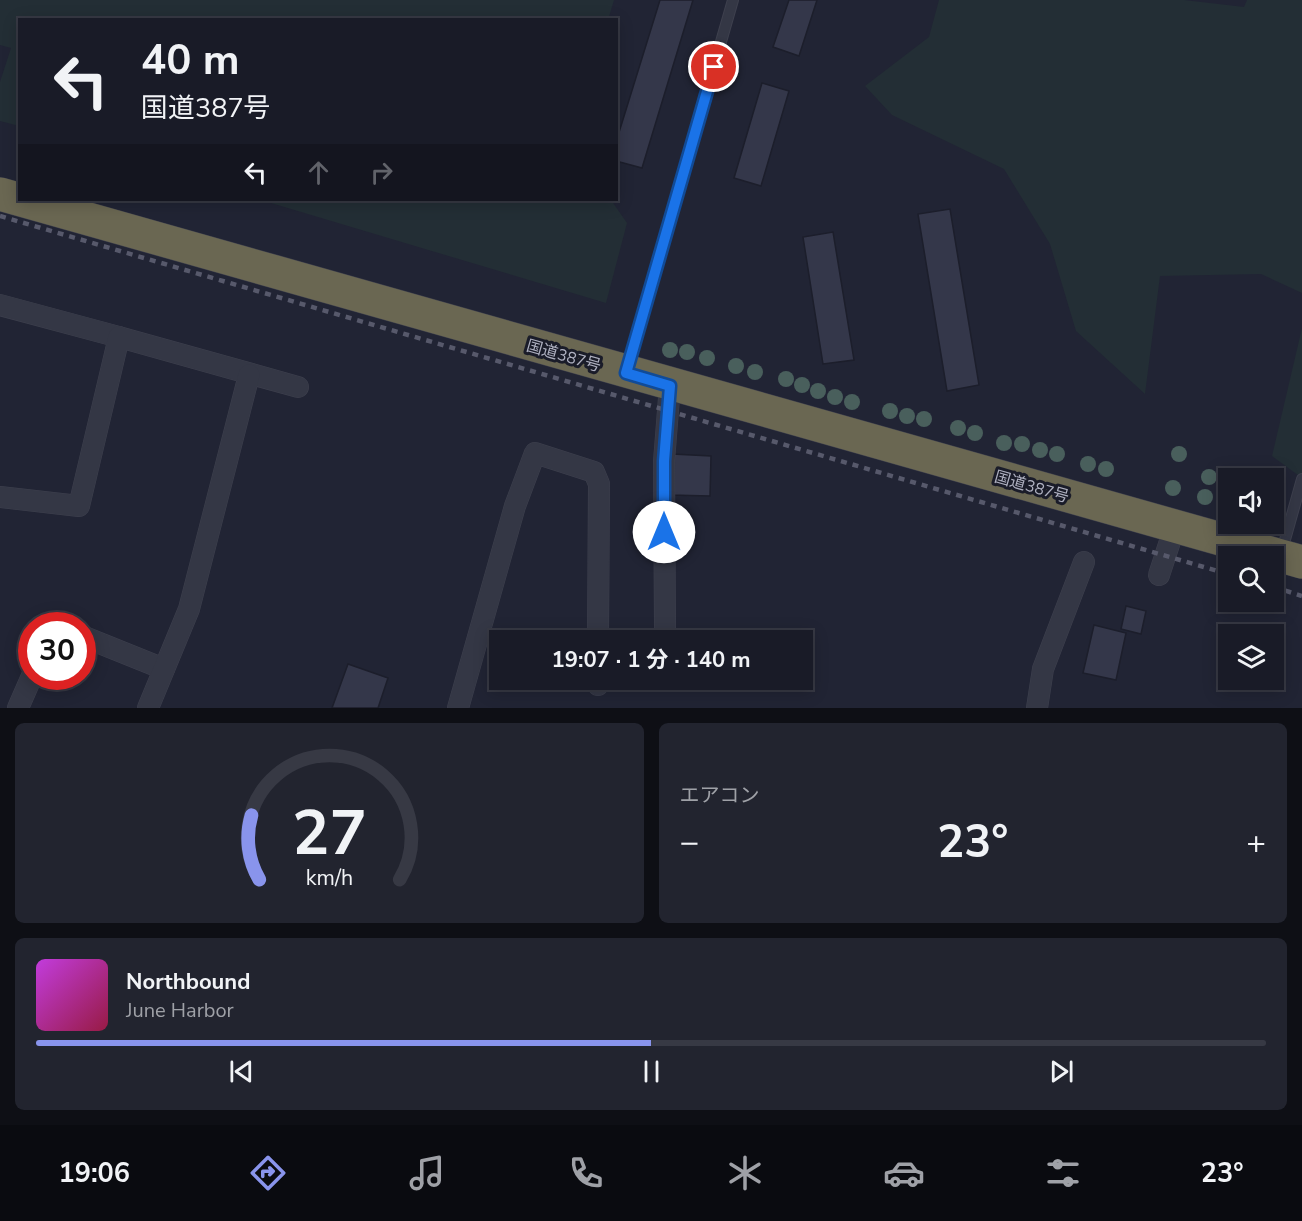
<!DOCTYPE html>
<html lang="ja">
<meta charset="utf-8">
<style>
body{margin:0;font-family:"Nunito Sans","Noto Sans JP",sans-serif;background:#22242f;color:#f1f3f6;height:100vh;display:flex;flex-direction:column;font-size:22px;white-space:nowrap}
*{box-sizing:border-box;margin:0}
p{font-size:20px;color:#9fa1a7}
.icon{flex:none;width:33px;height:33px;fill:none;stroke:currentColor;stroke-width:2;stroke-linecap:round;stroke-linejoin:round}
.map{position:relative;height:708px;overflow:hidden}
.sheet{display:flex;flex-direction:column;gap:15px;padding:15px;background:#0e0f15;flex:1}
.sheet>*{flex:none}
.guide{position:absolute;left:18px;top:18px;width:600px;height:183px;border-radius:0px;box-shadow:0 3px 15px #0003,0 0 0 2px #373944;background:#191b27;color:#f1f3f6;overflow:hidden}
.controls{position:absolute;left:1218px;top:468px;display:grid;gap:12px}
.controls a{display:grid;place-items:center;width:66px;height:66px;border-radius:0px;background:#191b27;box-shadow:0 3px 15px #0003,0 0 0 2px #373944;font-size:30px}
.speed{position:absolute;left:18px;top:612px;display:flex;gap:12px;font-size:30px;font-weight:700;text-align:center}
.speed>*{display:grid;place-content:center;width:78px;height:78px;border-radius:50%;background:#191b27;box-shadow:0 3px 15px #0003,0 0 0 2px #373944;line-height:1}
.speed .limit{border:9px solid #d22;background:#fff;color:#111}
.pin{position:absolute;display:grid;place-items:center;width:51px;height:51px;color:#fff;margin:-26px;border:3px solid #fff;border-radius:50%;box-shadow:0 2px 6px #0007}
.me{position:absolute;width:66px;margin:-33px;rotate:0deg;stroke-linejoin:round;filter:drop-shadow(0 0 4px #0008)}
.turn{display:flex;align-items:center;gap:21px;height:126px;padding:0 24px;font-size:27px}
.turn .icon{width:78px;height:78px;stroke-width:2.5}
.turn b{display:block;font-size:42px;line-height:51px}
.lanes{display:flex;align-items:center;height:57px;padding:0 24px;background:#0003;justify-content:center;gap:30px;direction:ltr}
.lanes .off{opacity:.35}
.big{font-size:45px;font-weight:700;line-height:1.1}
.sheet .card{flex:1;display:flex;flex-direction:column;justify-content:center;gap:9px;min-width:0;padding:0 21px;border-radius:9px;background:#22242f}
.sheet .dial{align-items:center;gap:0}
.dial svg{height:156px;overflow:visible;fill:none;stroke:#373944;stroke-width:7;stroke-linecap:round;text-anchor:middle}
.dial text{fill:#f1f3f6;stroke:none}
.song{display:flex;align-items:center;gap:18px}
.cover{width:72px;height:72px;border-radius:9px;background:linear-gradient(135deg,hsl(290 70% 55%),hsl(340 70% 35%))}
.played{height:6px;border-radius:3px;background:linear-gradient(90deg,#8994ec 50%,#373944 50%)}
.keys{display:flex;justify-content:space-around;direction:ltr}
.heat{display:flex;justify-content:space-between;align-items:center;font-size:33px;direction:ltr}
.sheet .tiles{flex:1;display:grid;gap:15px;grid-template-columns:1fr 1fr}
.card:last-child{grid-column:span 2}
.trip{position:absolute;left:489px;top:630px;width:324px;height:60px;border-radius:0px;background:#191b27;box-shadow:0 3px 15px #0003,0 0 0 2px #373944;font-weight:700;line-height:60px;text-align:center}
.tab-bar{display:flex;height:96px;justify-content:space-around;align-items:center;background:#0a0b10;color:#9fa1a7}
.tab-bar .icon{width:42px;height:42px}
.tab-bar .selected{color:#8994ec}
.tab-bar b{font-size:27px;color:#f1f3f6}
.map>svg:first-child{display:block}
</style>
<div class="map">
<svg width="1302" height="708" viewBox="0 0 1302 708">
<rect width="100%" height="100%" fill="#212434"/>
<g fill="#232e35">
<polygon points="0,0 614,0 608,20 20,20 19,126 0,121 0,82 11,48 0,45"/>
<polygon points="939,0 1184,0 1244,7 1247,0 1302,0 1302,293 1261,274 1160,276 1145,394 1076,331 1050,244 1004,169 892,115 865,86 929,37"/>
<polygon points="261,200 611,200 627,223 606,303"/>
<polygon points="1302,328 1302,478 1272,456"/>
</g>
<g fill="#34374a" stroke="#1c1e2b" stroke-width="1.5">
<polygon points="660,0 693,0 642,168 616,161 616,142"/>
<polygon points="789,0 817,0 799,56 773,47"/>
<polygon points="762,83 789,91 761,186 734,178"/>
<polygon points="950,209 979,385 947,391 918,214"/>
<polygon points="833,232 854,360 823,364 803,237"/>
<polygon points="672,454 711,456 710,496 670,495"/>
<polygon points="1126,606 1146,611 1141,634 1121,629"/>
<polygon points="1094,625 1126,633 1116,680 1083,673"/>
<polygon points="348,664 388,678 378,708 332,708"/>
</g>
<g fill="none" stroke-linecap="round" stroke-linejoin="round">
<defs>
<g id="lane">
<polyline points="627,369 733,0"/>
<polyline points="1281,554 1302,479"/>
</g>
<g id="street">
<polyline points="0,305 119,337"/>
<polyline points="0,497 79,506 119,337 298,387"/>
<polyline points="1159,575 1175,526"/>
<polyline points="53,626 56,626"/>
<polyline points="665,627 664,461 670,385"/>
<polyline points="82,636 164,669"/>
<polyline points="598,685 598,680"/>
<polyline points="18,708 32,676"/>
<polyline points="148,708 189,609 249,375"/>
<polyline points="458,708 515,506 535,453 594,472 599,484 598,640"/>
<polyline points="1037,708 1043,669 1084,562"/>
</g>
<polyline id="highway" points="0,194 1302,562"/>
</defs>
<use href="#lane" stroke="#3e404e" stroke-width="12"/>
<use href="#street" stroke="#3e404e" stroke-width="22"/>
<use href="#highway" stroke="#3c3e4c" stroke-width="34"/>
<use href="#lane" stroke="#343745" stroke-width="10"/>
<use href="#street" stroke="#343745" stroke-width="21"/>
<use href="#highway" stroke="#6a6752" stroke-width="33"/>
<g stroke="#57596b" stroke-width="4.5" stroke-dasharray="6 6" stroke-linecap="butt">
<polyline points="0,216 1228,574"/>
<polyline points="1274,587 1302,596"/>
</g>
</g>
<g fill="#495f5c">
<circle cx="670" cy="350" r="8"/>
<circle cx="687" cy="352" r="8"/>
<circle cx="707" cy="358" r="8"/>
<circle cx="736" cy="366" r="8"/>
<circle cx="755" cy="372" r="8"/>
<circle cx="786" cy="379" r="8"/>
<circle cx="802" cy="385" r="8"/>
<circle cx="818" cy="391" r="8"/>
<circle cx="835" cy="397" r="8"/>
<circle cx="852" cy="402" r="8"/>
<circle cx="890" cy="411" r="8"/>
<circle cx="907" cy="416" r="8"/>
<circle cx="924" cy="419" r="8"/>
<circle cx="958" cy="428" r="8"/>
<circle cx="975" cy="433" r="8"/>
<circle cx="1004" cy="443" r="8"/>
<circle cx="1022" cy="444" r="8"/>
<circle cx="1040" cy="450" r="8"/>
<circle cx="1057" cy="454" r="8"/>
<circle cx="1179" cy="454" r="8"/>
<circle cx="1088" cy="464" r="8"/>
<circle cx="1106" cy="469" r="8"/>
<circle cx="1209" cy="477" r="8"/>
<circle cx="1173" cy="488" r="8"/>
<circle cx="1205" cy="497" r="8"/>
</g>
<g fill="none" stroke-linecap="round" stroke-linejoin="round">
<defs>
<polyline id="route" points="664,532 664,461 670,386 626,373 714,67"/>
</defs>
<use href="#route" stroke="#114b97" stroke-width="15"/>
<use href="#route" stroke="#1a73e8" stroke-width="10"/>
</g>
<g text-anchor="middle" stroke-width="6" stroke-linejoin="round" paint-order="stroke">
<g font-size="16" fill="#afb1c1" stroke="#1a1c29">
<text transform="translate(564 355) rotate(16)" y="6">国道387号</text>
<text transform="translate(1032 486) rotate(16)" y="6">国道387号</text>
</g>
</g>
</svg>
<div class="controls">
<a><svg class="icon" aria-label="sound" viewBox="0 0 24 24"><path d="M4 9h4l5-4v14l-5-4H4zM17 9q2 3 0 6"/></svg></a>
<a><svg class="icon" aria-label="search" viewBox="0 0 24 24"><circle cx="10" cy="10" r="6"/><path d="M15 15l6 6"/></svg></a>
<a><svg class="icon" aria-label="layers" viewBox="0 0 24 24"><path d="M12 4l9 5-9 5-9-5zM3 14l9 5 9-5"/></svg></a>
</div>
<div class="speed"><div class="limit">30</div></div>
<div class="pin" style="left:714px;top:67px;background:#d93025"><svg class="icon" aria-label="arrive" viewBox="0 0 24 24"><path d="M6 21V4h12l-3 4 3 4H6"/></svg></div>
<svg class="me" style="left:664px;top:532px" viewBox="-20 -20 40 40"><circle r="19" fill="#fff"/><path d="M0-13L10 11 0 6-10 11z" fill="#1a73e8"/></svg>
<div class="trip">19:07 · 1 分 · 140 m</div>
<div class="guide">
<div class="turn"><svg class="icon" aria-label="left" viewBox="0 0 24 24"><path d="M17 20v-9H6M10 6l-5 5 5 5"/></svg><div><b>40 m</b>国道387号</div></div>
<div class="lanes"><svg class="icon" aria-label="left" viewBox="0 0 24 24"><path d="M17 20v-9H6M10 6l-5 5 5 5"/></svg><svg class="icon off" aria-label="ahead" viewBox="0 0 24 24"><path d="M12 20V5M6 11l6-6 6 6"/></svg><svg class="icon off" aria-label="right" viewBox="0 0 24 24"><path d="M7 20v-9h11M14 6l5 5-5 5"/></svg></div>
</div>
</div>
<section class="sheet">
<div class="tiles">
<div class="card dial"><svg viewBox="0 0 100 80">
<path d="M14 69A42 42 0 1 1 86 69"/>
<path d="M14 69A42 42 0 0 1 10 36" stroke="#8994ec"/>
<text x="50" y="56" font-size="32" font-weight="700">27</text>
<text x="50" y="72" font-size="11">km/h</text>
</svg></div>
<div class="card"><p>エアコン</p>
<div class="heat"><a>−</a><b class="big">23°</b><a>+</a></div>
</div>
<div class="card">
<div class="song"><i class="cover"></i><div><b>Northbound</b><p>June Harbor</p></div></div>
<div class="played"></div>
<div class="keys"><svg class="icon" aria-label="previous" viewBox="0 0 24 24"><path d="M18 5L8 12l10 7zM5 5v14"/></svg><svg class="icon" aria-label="pause" viewBox="0 0 24 24"><path d="M8 5v14M16 5v14"/></svg><svg class="icon" aria-label="next" viewBox="0 0 24 24"><path d="M6 5l10 7-10 7zM19 5v14"/></svg></div>
</div>
</div>
</section>
<nav class="tab-bar">
<b>19:06</b>
<svg class="icon selected" aria-label="directions" viewBox="0 0 24 24"><path d="M12 3l9 9-9 9-9-9zM9 14v-3h6M13 9l2 2-2 2"/></svg>
<svg class="icon" aria-label="music" viewBox="0 0 24 24"><path d="M9 18V5l10-2v13"/><circle cx="6" cy="18" r="3"/><circle cx="16" cy="16" r="3"/></svg>
<svg class="icon" aria-label="phone" viewBox="0 0 24 24"><path d="M5 4h4l2 5-3 2q2 4 5 5l2-3 5 2v4C11 20 4 13 5 4z"/></svg>
<svg class="icon" aria-label="climate" viewBox="0 0 24 24"><path d="M12 3v18M4 7l16 10M4 17L20 7"/></svg>
<svg class="icon" aria-label="car" viewBox="0 0 24 24"><path d="M5 17H2v-5l4-1 3-4h7l3 4 3 1v5h-3M9 17h6M6 11h13"/><circle cx="7" cy="17" r="2"/><circle cx="17" cy="17" r="2"/></svg>
<svg class="icon" aria-label="filters" viewBox="0 0 24 24"><path d="M4 7h16M4 17h16"/><circle cx="9" cy="7" r="2"/><circle cx="15" cy="17" r="2"/></svg>
<b>23°</b>
</nav>
